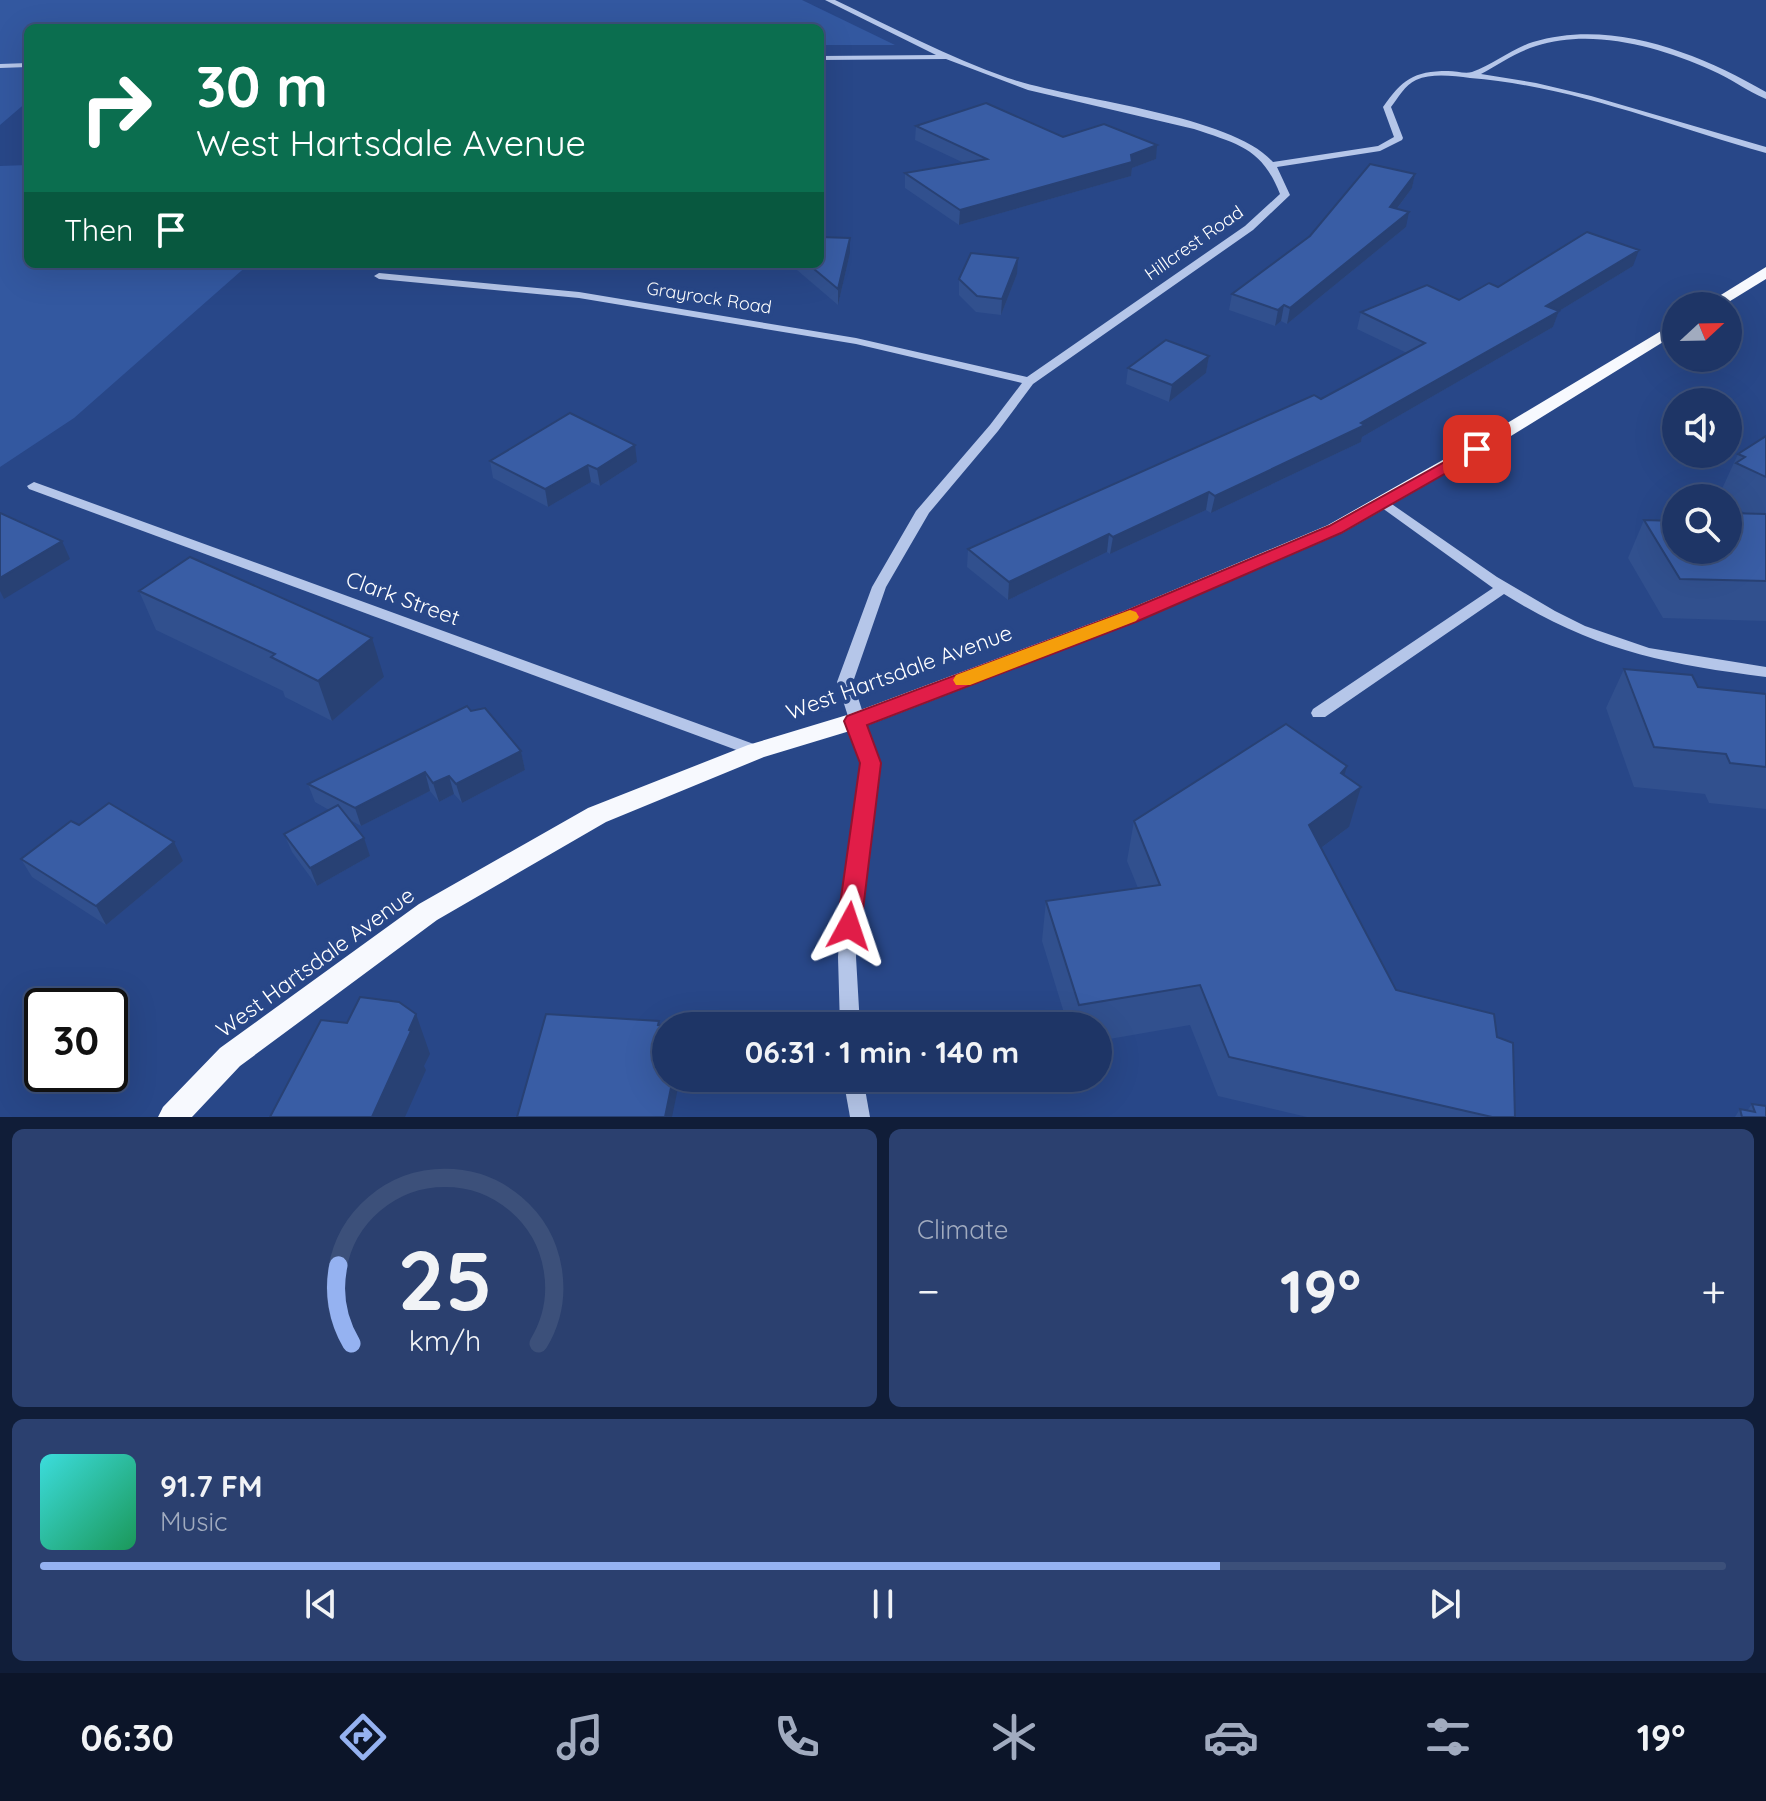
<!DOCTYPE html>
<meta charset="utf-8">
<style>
body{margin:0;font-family:Quicksand,sans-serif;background:#2b406f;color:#f1f3f6;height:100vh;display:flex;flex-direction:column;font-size:30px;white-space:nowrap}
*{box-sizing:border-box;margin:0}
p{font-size:26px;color:#a1abbf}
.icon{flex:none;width:44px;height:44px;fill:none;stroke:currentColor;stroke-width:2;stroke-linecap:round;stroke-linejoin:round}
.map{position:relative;height:1117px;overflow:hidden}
.sheet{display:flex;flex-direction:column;gap:12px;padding:12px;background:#101d38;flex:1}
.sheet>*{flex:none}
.hud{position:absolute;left:24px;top:24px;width:800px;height:244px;border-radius:12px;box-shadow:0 8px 32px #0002,0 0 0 2px #3c507a;background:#0b6e4f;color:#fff;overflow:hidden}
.needle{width:52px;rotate:68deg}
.controls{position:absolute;left:1662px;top:292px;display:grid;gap:16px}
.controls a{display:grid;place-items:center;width:80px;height:80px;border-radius:50%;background:#1e3566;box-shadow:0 8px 32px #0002,0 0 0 2px #3c507a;font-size:40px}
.speed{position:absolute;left:24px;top:988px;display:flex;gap:16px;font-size:40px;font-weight:700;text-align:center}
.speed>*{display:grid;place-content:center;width:104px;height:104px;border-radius:50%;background:#1e3566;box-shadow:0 8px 32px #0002,0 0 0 2px #3c507a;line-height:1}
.speed .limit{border:4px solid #111;border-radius:12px;background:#fff;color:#111}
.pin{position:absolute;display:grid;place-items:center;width:68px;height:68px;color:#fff;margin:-34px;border-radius:16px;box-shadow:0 4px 12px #0006}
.me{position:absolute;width:88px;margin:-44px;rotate:5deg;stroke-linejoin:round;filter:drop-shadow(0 0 6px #0008)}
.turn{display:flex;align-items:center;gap:28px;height:168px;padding:0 40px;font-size:36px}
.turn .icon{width:104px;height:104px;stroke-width:2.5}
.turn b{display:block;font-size:56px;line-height:68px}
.then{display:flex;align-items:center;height:76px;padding:0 40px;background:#0003;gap:16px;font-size:30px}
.big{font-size:60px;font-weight:700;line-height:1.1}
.sheet .tile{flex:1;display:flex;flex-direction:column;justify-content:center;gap:12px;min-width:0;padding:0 28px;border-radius:12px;background:#2b406f}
.sheet .dial{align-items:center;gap:0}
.dial svg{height:208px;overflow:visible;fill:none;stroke:#3c507a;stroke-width:7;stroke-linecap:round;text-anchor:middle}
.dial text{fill:#f1f3f6;stroke:none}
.song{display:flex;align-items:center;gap:24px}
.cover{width:96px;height:96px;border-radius:12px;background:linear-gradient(135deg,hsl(180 70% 55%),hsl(150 70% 35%))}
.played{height:8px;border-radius:4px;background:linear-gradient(90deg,#95b2f1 70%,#3c507a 70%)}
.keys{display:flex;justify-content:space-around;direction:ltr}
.heat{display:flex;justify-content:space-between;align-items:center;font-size:44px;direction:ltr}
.sheet .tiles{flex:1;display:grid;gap:12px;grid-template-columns:1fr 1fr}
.tile:last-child{grid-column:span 2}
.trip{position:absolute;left:652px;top:1012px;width:460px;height:80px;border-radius:40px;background:#1e3566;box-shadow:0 8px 32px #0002,0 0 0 2px #3c507a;font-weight:700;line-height:80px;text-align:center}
.dock{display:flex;height:128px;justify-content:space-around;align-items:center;background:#0c1529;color:#a1abbf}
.dock .icon{width:56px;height:56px}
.dock .current{color:#95b2f1}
.dock b{font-size:36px;color:#f1f3f6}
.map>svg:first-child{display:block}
</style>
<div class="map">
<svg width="1766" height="1117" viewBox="0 0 1766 1117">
<rect width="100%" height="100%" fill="#284788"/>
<g fill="#3358a0">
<polygon points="0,0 802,0 895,45 820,45 820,28 28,28 28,101 0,125"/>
<polygon points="28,165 28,264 249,264 74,418 0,467 0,166"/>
</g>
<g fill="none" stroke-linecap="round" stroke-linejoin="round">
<g fill="#b5c6e9" fill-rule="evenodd">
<path d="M825 0H835C892 27 948 57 1008 78 1074 101 1230 114 1273 162L1378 146 1394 137 1383 107C1402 80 1413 71 1448 71 1456 71 1465 74 1472 72 1493 65 1511 49 1533 42 1611 18 1699 53 1766 92V99C1747 91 1730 78 1711 70 1659 47 1593 28 1536 46 1517 52 1499 64 1481 74L1536 83 1591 96 1766 147V153C1669 126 1572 86 1470 78 1453 76 1432 73 1416 80 1405 85 1398 98 1391 107L1403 138 1402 140 1380 151 1277 167 1290 195 1253 230 1033 384 998 431 929 513 886 587 853 682 879 763 861 894 856 957 860 1026H840L838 957 843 894 863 763 837 682 872 587 916 511 990 425 1022 383 856 344 579 298 379 279 374 276 379 273 579 292 856 338 1027 377 1245 226 1280 194C1262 148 1238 144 1194 129L1028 90 946 59 820 60V56L936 55Z"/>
<polygon points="28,63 28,67 0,68 0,64"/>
<polygon points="34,482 762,747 764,751 762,755 750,755 29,489 27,486"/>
<path d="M1383 498 1497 577 1555 611 1585 626 1649 648 1766 667V677C1664 664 1593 650 1504 594L1325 717H1313L1311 713 1313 709 1493 588 1378 505 1376 502 1378 499Z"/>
<polygon points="843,1078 863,1078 870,1117 850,1117"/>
</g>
<g fill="#f7f9fe" fill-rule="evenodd">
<polygon points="1766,267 1766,279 1722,306 1703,306"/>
<polygon points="1676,322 1676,334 1506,439 1342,533 1138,621 863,727 764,757 606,822 437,920 240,1066 192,1117 158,1117 163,1107 220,1048 419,904 588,808 748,745 847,715 1124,611 1328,525 1494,431"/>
</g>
</g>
<g fill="#31508e">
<polygon points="916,126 1063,137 1156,159 1132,168 1131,176 959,225 905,188 905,173 964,163 915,140"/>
<polygon points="1415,174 1412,188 1397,209 1406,227 1287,324 1281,321 1275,326 1229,310 1232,294"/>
<polygon points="850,253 838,305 790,264 820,264"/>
<polygon points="1633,266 1559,311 1553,327 1362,437 1361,442 1211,513 1206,510 1110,554 1107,552 1008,600 967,567 968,549 1321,399 1407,353 1357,329 1361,312 1459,300 1498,287"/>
<polygon points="1017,274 1001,315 976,312 959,295 959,279"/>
<polygon points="1209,356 1206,373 1169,402 1126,384 1128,368"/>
<polygon points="1766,436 1766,621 1663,618 1628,558 1644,520 1676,550 1747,514 1728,504 1728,498 1720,498 1723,492 1721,491 1738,454"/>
<polygon points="490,461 637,462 600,486 591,482 548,507 493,478"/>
<polygon points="139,591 384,677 332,721 285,697 283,691 156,630"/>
<polygon points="1624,669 1698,687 1766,694 1766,809 1709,803 1705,794 1634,787 1606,708"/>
<polygon points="471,711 521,751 525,770 462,803 454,794 439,802 430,791 361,826 350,820 370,856 317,886 292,852 284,834 329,810 315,802 308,784"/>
<polygon points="1345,775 1349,827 1321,848 1396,990 1497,1037 1515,1117 1307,1117 1218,1096 1190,1025 1098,1041 1098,1026 1068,1026 1042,941 1046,901 1138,888 1127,861 1134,821"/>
<polygon points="79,825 183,861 106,925 32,877 21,859"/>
<polygon points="1752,1104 1766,1117 1735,1117 1740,1109 1747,1111"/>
</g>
<g fill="#284174">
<polygon points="1157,145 1156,159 1132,168 1131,176 959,225 960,210 1131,155"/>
<polygon points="1415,174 1412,188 1387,222 1390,207"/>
<polygon points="1409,212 1406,227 1287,324 1290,308"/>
<polygon points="850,238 850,253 838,305 838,289"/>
<polygon points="1639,250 1633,266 1559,311 1553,327 1362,437 1361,442 1211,513 1215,496 1361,423 1546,306"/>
<polygon points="1018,258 1017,274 1001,315 1002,299"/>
<polygon points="1284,305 1281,321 1275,326 1278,310"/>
<polygon points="1209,356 1206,373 1169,402 1172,385"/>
<polygon points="635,445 637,462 600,486 597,469"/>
<polygon points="588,465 591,482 548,507 545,489"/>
<polygon points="1209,492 1206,510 1110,554 1113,537"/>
<polygon points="1109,534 1107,552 1008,600 1009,582"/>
<polygon points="62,541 70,559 4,599 0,591 0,578"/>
<polygon points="372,638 384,677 332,721 318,681"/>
<polygon points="521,751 525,770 462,803 456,784"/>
<polygon points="1347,766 1336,805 1361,787 1349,827 1298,865 1309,825 1341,773"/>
<polygon points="425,772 430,791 361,826 355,808"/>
<polygon points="449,776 454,794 439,802 433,783"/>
<polygon points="364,838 370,856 317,886 310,868"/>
<polygon points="174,842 183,861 106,925 96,906"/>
<polygon points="416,1014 430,1054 424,1066 426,1070 405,1117 372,1117"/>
<polygon points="673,1078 680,1078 672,1117 665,1117"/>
</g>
<g fill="#395da5" stroke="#284174" stroke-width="2">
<polygon points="986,103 1063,137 1104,124 1157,145 1131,155 1132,162 960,210 905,173 987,159 916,126"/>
<polygon points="1370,164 1415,174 1390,207 1409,212 1290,308 1284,305 1278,310 1232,294 1310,236"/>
<polygon points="1587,232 1639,250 1546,306 1559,311 1361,423 1365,425 1215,496 1209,492 1113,537 1109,534 1009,582 968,549 1314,395 1321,399 1425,343 1361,312 1427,285 1459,300 1489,283 1498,287"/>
<polygon points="820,237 850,238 838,289 808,264 820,264"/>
<polygon points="971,253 1018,258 1002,299 977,296 959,279"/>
<polygon points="1166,340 1209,356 1172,385 1128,368"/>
<polygon points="570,413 635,445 597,469 588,465 545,489 490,461"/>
<polygon points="1766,436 1766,477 1736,463 1745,457 1738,454"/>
<polygon points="0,513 62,541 0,578"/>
<polygon points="1728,513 1766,514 1766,581 1680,579 1644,520 1676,521 1676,550 1728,550"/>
<polygon points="190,557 372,638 318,681 271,657 275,654 139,591"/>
<polygon points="1624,669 1692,675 1698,687 1766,694 1766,767 1730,763 1726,754 1654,747"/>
<polygon points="467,706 471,711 485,708 521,751 456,784 449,776 433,783 425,772 355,808 308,784"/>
<polygon points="1286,724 1347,766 1341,773 1361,787 1309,825 1396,990 1494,1014 1497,1037 1513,1043 1515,1117 1492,1117 1229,1057 1200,985 1079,1005 1046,901 1160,885 1134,821"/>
<polygon points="109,803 174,842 96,906 21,859 71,821 79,825"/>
<polygon points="338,805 364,838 310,868 284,834"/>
<polygon points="360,997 399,1002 416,1014 409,1030 411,1031 372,1117 270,1117 321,1020 347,1023"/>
<polygon points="546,1014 659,1021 658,1025 668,1026 666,1026 666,1078 673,1078 665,1117 517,1117"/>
<polygon points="1752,1104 1766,1106 1766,1117 1742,1117 1740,1109 1755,1112"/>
</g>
<polygon fill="#e11d48" stroke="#92132f" stroke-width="2" points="1477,444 1485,449 1483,452 1341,533 1138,621 867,725 881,763 861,926 858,933 849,936 841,933 837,926 860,763 844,721 847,716 1124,612 1329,526"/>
<polygon fill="#f59e0b" points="1130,610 1136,612 1139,617 1136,621 970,685 956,685 953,680 956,675"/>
<g text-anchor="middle" stroke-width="8" stroke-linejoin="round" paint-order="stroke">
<g font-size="18" fill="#fff" stroke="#284788">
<text transform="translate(1194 243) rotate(-35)" y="6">Hillcrest Road</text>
<text transform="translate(709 298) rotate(9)" y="6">Grayrock Road</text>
</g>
<g font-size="22" fill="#fff" stroke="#284788">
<text transform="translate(403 598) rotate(20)" y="8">Clark Street</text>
<text transform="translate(899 672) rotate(-20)" y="8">West Hartsdale Avenue</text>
<text transform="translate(315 962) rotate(-36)" y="8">West Hartsdale Avenue</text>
</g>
</g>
</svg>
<div class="controls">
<a><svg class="needle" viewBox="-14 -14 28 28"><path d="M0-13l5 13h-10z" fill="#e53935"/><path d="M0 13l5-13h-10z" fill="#a1abbf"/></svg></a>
<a><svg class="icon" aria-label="sound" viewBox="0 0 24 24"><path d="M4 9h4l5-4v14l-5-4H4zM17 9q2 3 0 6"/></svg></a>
<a><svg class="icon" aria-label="search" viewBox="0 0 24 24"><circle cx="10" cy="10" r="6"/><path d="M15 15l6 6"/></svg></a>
</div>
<div class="speed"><div class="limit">30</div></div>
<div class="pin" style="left:1477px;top:449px;background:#d93025"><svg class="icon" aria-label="arrive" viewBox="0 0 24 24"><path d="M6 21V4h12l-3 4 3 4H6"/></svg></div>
<svg class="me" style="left:849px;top:926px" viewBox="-20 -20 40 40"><path d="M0-17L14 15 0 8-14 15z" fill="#e11d48" stroke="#fff" stroke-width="4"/></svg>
<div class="trip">06:31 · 1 min · 140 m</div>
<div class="hud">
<div class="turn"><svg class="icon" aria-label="right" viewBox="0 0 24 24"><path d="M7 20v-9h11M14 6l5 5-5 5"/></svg><div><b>30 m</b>West Hartsdale Avenue</div></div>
<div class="then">Then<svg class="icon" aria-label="arrive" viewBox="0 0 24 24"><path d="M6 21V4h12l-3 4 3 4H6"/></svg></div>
</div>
</div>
<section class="sheet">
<div class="tiles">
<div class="tile dial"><svg viewBox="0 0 100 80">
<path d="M14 69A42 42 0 1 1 86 69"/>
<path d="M14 69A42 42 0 0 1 9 39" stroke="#95b2f1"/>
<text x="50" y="56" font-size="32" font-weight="700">25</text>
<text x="50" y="72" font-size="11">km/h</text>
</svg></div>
<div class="tile"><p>Climate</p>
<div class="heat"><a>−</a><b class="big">19°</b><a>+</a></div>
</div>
<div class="tile">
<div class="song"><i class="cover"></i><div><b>91.7 FM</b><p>Music</p></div></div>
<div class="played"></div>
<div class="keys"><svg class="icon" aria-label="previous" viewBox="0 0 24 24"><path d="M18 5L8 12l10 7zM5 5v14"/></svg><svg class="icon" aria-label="pause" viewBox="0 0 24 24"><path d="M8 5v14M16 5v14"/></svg><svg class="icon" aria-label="next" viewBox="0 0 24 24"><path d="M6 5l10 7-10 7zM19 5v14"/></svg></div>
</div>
</div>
</section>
<nav class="dock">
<b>06:30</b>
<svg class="icon current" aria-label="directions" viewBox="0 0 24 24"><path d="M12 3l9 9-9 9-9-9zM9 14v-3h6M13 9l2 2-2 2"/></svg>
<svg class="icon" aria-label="music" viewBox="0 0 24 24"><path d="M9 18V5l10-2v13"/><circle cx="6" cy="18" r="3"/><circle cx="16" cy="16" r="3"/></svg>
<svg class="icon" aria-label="phone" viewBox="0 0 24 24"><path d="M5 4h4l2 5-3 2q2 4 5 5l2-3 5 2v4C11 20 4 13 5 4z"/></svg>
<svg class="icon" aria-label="climate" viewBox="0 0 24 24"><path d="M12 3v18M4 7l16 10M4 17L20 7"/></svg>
<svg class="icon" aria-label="car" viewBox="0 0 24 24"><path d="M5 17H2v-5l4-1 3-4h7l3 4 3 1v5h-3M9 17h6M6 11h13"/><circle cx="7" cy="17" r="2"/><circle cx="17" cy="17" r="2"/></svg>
<svg class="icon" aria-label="filters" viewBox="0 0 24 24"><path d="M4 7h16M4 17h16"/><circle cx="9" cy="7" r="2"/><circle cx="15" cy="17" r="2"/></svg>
<b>19°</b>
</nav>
